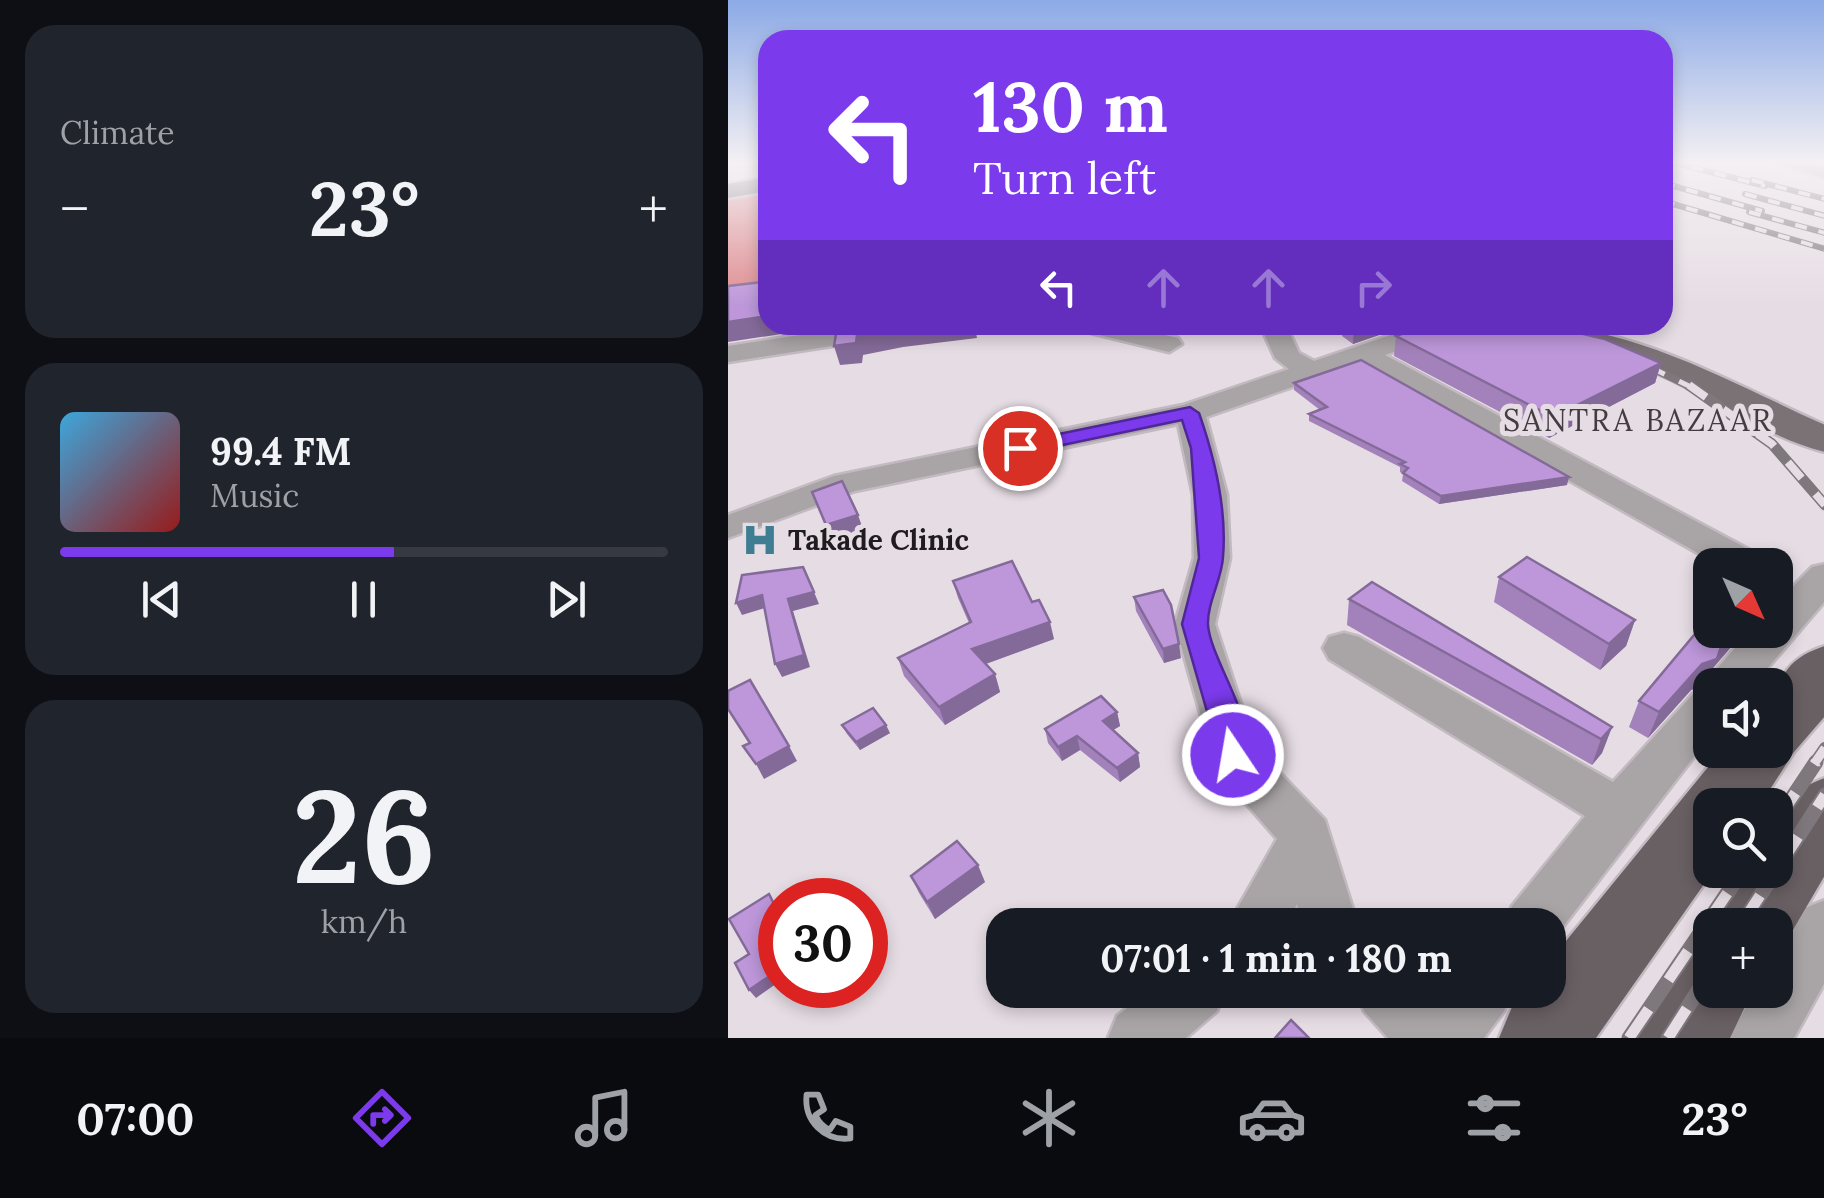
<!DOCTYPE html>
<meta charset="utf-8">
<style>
body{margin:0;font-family:Lora,serif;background:#20242c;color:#f1f3f6;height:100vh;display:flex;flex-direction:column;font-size:38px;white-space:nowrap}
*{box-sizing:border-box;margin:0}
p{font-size:32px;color:#9ea1a6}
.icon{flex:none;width:55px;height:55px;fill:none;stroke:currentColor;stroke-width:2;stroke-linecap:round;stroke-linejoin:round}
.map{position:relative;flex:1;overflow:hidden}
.details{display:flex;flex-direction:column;gap:25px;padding:25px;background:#0d0f14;width:728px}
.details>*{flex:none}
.hud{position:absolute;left:30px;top:30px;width:915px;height:305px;border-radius:30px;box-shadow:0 5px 15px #0003;background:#7c3aed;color:#fff;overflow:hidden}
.needle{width:65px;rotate:135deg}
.tools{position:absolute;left:965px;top:548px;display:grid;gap:20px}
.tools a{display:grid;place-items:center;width:100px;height:100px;border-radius:20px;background:#171b24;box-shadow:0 5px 15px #0003;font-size:50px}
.speed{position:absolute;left:30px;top:878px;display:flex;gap:20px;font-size:50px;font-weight:700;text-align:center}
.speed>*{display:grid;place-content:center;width:130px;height:130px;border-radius:50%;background:#171b24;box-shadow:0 5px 15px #0003;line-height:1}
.speed .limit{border:15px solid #d22;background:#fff;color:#111}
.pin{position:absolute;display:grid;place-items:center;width:85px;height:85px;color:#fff;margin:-42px;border:5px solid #fff;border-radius:50%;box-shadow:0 2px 10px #0007}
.me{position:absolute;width:110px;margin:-55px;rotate:348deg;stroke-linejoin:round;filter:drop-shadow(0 0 8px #0008)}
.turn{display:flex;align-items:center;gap:35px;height:210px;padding:0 50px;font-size:45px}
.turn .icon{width:130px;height:130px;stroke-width:2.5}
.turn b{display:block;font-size:70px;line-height:85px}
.lanes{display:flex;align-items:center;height:95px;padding:0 50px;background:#0003;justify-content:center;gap:50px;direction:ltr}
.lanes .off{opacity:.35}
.big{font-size:75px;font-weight:700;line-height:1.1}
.details .tile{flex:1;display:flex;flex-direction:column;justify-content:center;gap:15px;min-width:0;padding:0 35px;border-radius:30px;background:#20242c}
.details .dial{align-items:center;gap:0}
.dial b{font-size:130px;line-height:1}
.song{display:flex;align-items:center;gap:30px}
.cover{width:120px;height:120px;border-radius:15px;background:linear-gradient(135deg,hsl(200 70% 55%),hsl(0 70% 35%))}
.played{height:10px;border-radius:5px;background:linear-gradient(90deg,#7c3aed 55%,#363941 55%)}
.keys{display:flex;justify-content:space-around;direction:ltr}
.heat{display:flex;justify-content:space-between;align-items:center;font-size:55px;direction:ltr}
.trip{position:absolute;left:258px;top:908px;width:580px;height:100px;border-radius:30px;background:#171b24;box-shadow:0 5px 15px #0003;font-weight:700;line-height:100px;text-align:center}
.tab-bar{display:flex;height:160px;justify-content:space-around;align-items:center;background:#090b0e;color:#9ea1a6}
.tab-bar .icon{width:70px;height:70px}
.tab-bar .selected{color:#7c3aed}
.tab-bar b{font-size:45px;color:#f1f3f6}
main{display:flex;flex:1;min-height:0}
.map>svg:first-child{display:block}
</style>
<main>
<section class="details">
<div class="tile"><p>Climate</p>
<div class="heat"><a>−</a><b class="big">23°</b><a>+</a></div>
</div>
<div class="tile">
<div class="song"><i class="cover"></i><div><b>99.4 FM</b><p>Music</p></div></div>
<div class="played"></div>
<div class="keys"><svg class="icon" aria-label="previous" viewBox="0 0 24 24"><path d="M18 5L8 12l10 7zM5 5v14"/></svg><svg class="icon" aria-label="pause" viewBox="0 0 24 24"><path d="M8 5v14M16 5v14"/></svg><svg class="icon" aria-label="next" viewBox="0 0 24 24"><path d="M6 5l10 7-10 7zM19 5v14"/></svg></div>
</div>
<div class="tile dial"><b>26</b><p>km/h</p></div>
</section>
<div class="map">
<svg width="1097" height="1038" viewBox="0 0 1097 1038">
<rect width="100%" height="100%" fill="#e6dde4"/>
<polygon fill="#de8a8f" points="40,191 40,285 0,290 0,198"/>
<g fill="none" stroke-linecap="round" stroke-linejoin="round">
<defs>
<g id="minor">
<polygon points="21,161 39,161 40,177"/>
<polygon points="1043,161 1072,161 1097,167 1097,177"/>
<polygon points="138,325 201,325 188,333 0,362 0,346"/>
<polygon points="347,325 393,325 450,338 454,344 441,352 351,330"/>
<polygon points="532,325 558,325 571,353 586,361 692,325 730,325 726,330 657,355 1033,556 1039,565 991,565 633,363 478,417 499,495 502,558 487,624 527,747 597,820 630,925 574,925 569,904 558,925 500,925 549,839 488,769 447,624 466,558 465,495 450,424 127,491 0,538 0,515 106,476 455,405 561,369 547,358"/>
<polygon points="1097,564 1097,601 1025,685 982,685 982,736 820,946 820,925 776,925 784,906 857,816 601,659 595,648 601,637 616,633 631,637 885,782 966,693 980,688 985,673 1023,630 1048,630 1048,604 1084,567"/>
<polygon points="1097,900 1097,982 1066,1038 1001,1038 1027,990 1048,990 1048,956 1077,908"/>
<polygon points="422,990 497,990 489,1011 458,1038 380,1038 389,1016"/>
<polygon points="628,990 697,990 708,1002 718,990 784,990 776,1011 756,1038 660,1038 636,1011"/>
</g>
<g id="major">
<polygon points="40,177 40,191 0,198 0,184"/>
<path d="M802 325C905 325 1003 383 1097 425V452C1026 434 963 380 893 360 866 352 819 351 802 325Z"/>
</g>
<g id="highway">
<path d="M1097 646V716L1066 752 1032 805H982V870H986L868 1038H771L784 1007 798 990H820V963L994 750H1048C1048 701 1040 664 1097 646Z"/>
<path d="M1097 778V875L1052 952 1048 954V925H984L996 898 1015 870H1048C1048 824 1048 796 1097 778Z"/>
<polygon points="982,948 982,990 1025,990 1002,1038 909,1038 922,1007 953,960"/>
</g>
</defs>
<use href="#minor" stroke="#c2bac0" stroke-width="5"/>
<use href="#major" stroke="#c2bac0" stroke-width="5"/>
<use href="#highway" stroke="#c2bac0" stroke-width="5"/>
<use href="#minor" fill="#a9a4a5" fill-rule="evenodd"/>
<use href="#major" fill="#7a7275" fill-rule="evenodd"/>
<use href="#highway" fill="#696063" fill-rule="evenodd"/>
<defs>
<g id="rail-far4">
<polyline points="940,161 1037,186"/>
<polyline points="1024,180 1097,199"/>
<polyline points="935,183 1034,211"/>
<polyline points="1017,194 1097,216"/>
<polyline points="935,201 1097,249"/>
<polyline points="1021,212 1097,233"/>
</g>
<polyline id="rail-far3" points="836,325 965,388"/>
<polyline id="rail-far2" points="961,385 1044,444 1097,505"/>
<polyline id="rail-far1" points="1086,764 1097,748"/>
<g id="rail">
<polyline points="1048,822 1088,762"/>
<polyline points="1013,925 1097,795"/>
<polyline points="901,1038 1015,870"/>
<polyline points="940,1038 982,972"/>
</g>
</defs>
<use href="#rail-far4" stroke="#7e777c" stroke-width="6"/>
<use href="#rail-far3" stroke="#7e777c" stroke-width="8"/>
<use href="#rail-far2" stroke="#7e777c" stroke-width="11"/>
<use href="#rail-far1" stroke="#7e777c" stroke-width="12"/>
<use href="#rail" stroke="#7e777c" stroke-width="15"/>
<use href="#rail-far4" stroke="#e6dde4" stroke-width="4" stroke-dasharray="12" stroke-linecap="butt"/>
<use href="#rail-far3" stroke="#e6dde4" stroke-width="5" stroke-dasharray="16" stroke-linecap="butt"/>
<use href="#rail-far2" stroke="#e6dde4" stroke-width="8" stroke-dasharray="21" stroke-linecap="butt"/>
<use href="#rail-far1" stroke="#e6dde4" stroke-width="9" stroke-dasharray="26" stroke-linecap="butt"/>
<use href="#rail" stroke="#e6dde4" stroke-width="11" stroke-dasharray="35" stroke-linecap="butt"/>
</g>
<g fill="#a382bb">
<polygon points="615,325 680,325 625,344 614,336"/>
<polygon points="834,329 933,363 927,383 821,438 666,356 668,336"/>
<polygon points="566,383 839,485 711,504 674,481 675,474 672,472 672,467 581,421 581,414 592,410 566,390"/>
<polygon points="771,577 907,620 898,646 872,670 766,602"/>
<polygon points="225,581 304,602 326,639 258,664 267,674 272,692 217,725 176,676 170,658 241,623 230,598"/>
<polygon points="406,597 453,658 436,663 408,611"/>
<polygon points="621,599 884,727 874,753 864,765 619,625"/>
<polygon points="982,630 1014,630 1010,639 985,668 977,685 963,690 920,738 901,727 911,701"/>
<polygon points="389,712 392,726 385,730 410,753 412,767 392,782 352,750 334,761 320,743 317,729"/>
<polygon points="114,725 162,733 132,750 119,734"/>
<polygon points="183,876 257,882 207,919 191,893"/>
</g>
<g fill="#846a99">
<polygon points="40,316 40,325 113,325 0,342 0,322"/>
<polygon points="187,325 258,325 247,328 249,338 175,347 135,355 134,363 112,365 106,346 129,335"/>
<polygon points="626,325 680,325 625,344"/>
<polygon points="933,363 927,383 821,438 825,417"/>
<polygon points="841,477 839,485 711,504 713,496"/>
<polygon points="130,515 136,532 105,542 98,525"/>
<polygon points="86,592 91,604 65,611 82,667 54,677 47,664 60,599"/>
<polygon points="34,595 40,607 14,615 8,603"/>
<polygon points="907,620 898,646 872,670 881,644"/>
<polygon points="322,622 326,639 249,667 244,649"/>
<polygon points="1007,630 1014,630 1010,639 985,668 977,685 963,690 920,738 931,712"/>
<polygon points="451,644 453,658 436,663 435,649"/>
<polygon points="267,674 272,692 217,725 211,707"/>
<polygon points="389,712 392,726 377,735 375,721"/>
<polygon points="158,725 162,733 132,750 128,742"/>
<polygon points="884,727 874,753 864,765 873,739"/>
<polygon points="349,736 352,750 334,761 330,747"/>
<polygon points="61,746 69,761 36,779 28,764"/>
<polygon points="410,753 412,767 392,782 389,768"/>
<polygon points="250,865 257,882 207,919 199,902"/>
<polygon points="52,920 52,932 49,934 52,943 43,926"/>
<polygon points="52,969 52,981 28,998 21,990"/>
</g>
<g fill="#bd97da" stroke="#846a99" stroke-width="2.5">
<polygon points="39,275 40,316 0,322 0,286 34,282 39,280"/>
<polygon points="133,325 187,325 129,335 128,343 106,346 109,328"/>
<polygon points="699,325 827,325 834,329 877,339 933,363 825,417 668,336"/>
<polygon points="633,360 841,477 713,496 675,473 680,468 672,464 677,462 581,414 599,407 566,383"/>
<polygon points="114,481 130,515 98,525 84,492"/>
<polygon points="799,557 907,620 881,644 771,577"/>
<polygon points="284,561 304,602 311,600 322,622 244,649 267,674 211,707 170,658 243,622 225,581"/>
<polygon points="75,567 86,592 60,599 76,655 47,664 34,595 8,603 14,575"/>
<polygon points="644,582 884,727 873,739 621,599"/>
<polygon points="435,590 443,605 451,644 435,649 406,597"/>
<polygon points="982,616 982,630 1007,630 994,644 989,659 974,664 931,712 911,701"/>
<polygon points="22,680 61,746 28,764 15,746 22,743 0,709 0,691"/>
<polygon points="373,696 389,712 375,721 410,753 389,768 349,736 330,747 317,729"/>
<polygon points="145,708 158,725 128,742 114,725"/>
<polygon points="229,841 250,865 199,902 183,876"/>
<polygon points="41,894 52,916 52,920 43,926 52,943 52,969 21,990 7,963 21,954 1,919"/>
<polygon points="563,1020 581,1038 547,1038"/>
</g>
<linearGradient id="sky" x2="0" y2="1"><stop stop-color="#8caae6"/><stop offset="0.53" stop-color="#f4f0f3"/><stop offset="1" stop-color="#f4f0f3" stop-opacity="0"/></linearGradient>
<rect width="1097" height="306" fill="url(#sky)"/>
<path fill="#7c3aed" stroke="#51269a" stroke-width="2.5" d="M462 407 471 413C486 456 499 510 495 557 494 579 479 603 480 625 483 662 534 728 516 764L505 768 494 764 454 624 471 558 463 448 454 420 292 454 282 448 292 442Z"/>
<defs>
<symbol id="hospital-bare" viewBox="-9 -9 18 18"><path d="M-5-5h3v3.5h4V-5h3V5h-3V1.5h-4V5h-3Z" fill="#3e7d92" stroke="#e6dde4" stroke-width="2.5" paint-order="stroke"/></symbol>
</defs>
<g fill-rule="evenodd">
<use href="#hospital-bare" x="7" y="515" width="50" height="50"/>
</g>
<g text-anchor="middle" stroke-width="10" stroke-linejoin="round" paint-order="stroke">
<g font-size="28" font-weight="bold" fill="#1f1b1e" stroke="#e6dde4" text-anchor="start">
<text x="60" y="550">Takade Clinic</text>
</g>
<g font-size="30" letter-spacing="2.5" fill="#433c41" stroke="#e6dde4">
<text x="910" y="431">SANTRA BAZAAR</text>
</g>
</g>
</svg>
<div class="tools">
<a><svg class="needle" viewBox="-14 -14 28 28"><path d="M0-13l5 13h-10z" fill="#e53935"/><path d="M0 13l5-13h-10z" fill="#9ea1a6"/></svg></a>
<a><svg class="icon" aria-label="sound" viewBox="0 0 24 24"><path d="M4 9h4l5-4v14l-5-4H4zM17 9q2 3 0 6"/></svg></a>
<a><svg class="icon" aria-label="search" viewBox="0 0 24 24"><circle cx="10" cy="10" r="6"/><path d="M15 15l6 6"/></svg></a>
<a>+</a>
</div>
<div class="speed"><div class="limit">30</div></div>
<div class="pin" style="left:292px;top:448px;background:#d93025"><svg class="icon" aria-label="arrive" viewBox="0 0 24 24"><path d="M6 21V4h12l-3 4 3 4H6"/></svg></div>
<svg class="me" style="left:505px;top:755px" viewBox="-20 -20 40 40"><circle r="17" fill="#7c3aed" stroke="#fff" stroke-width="3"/><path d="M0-11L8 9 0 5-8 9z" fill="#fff"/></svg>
<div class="trip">07:01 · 1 min · 180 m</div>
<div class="hud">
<div class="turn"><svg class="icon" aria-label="left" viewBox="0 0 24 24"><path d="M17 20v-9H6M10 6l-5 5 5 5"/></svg><div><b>130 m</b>Turn left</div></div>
<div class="lanes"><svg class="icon" aria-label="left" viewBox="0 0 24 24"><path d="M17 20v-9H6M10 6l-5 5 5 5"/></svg><svg class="icon off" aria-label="ahead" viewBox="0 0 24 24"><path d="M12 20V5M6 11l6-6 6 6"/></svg><svg class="icon off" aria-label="ahead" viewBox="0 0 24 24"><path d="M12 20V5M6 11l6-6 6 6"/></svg><svg class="icon off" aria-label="right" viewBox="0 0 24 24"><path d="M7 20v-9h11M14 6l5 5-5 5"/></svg></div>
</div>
</div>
</main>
<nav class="tab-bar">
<b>07:00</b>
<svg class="icon selected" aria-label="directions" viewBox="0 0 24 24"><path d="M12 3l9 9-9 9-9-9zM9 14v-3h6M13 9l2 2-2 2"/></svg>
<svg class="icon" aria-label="music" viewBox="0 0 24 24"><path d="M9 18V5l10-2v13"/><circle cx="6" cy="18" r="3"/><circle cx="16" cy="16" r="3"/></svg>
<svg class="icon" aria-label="phone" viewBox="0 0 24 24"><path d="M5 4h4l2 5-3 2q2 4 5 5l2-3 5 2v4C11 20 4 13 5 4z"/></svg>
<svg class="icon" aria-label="climate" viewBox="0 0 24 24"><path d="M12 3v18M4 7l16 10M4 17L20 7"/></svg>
<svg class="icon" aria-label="car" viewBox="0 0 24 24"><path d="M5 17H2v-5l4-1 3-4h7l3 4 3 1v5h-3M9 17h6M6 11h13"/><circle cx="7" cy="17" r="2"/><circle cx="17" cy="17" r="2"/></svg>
<svg class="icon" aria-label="filters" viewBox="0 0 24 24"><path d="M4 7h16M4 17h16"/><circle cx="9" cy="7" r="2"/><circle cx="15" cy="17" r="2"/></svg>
<b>23°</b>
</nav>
